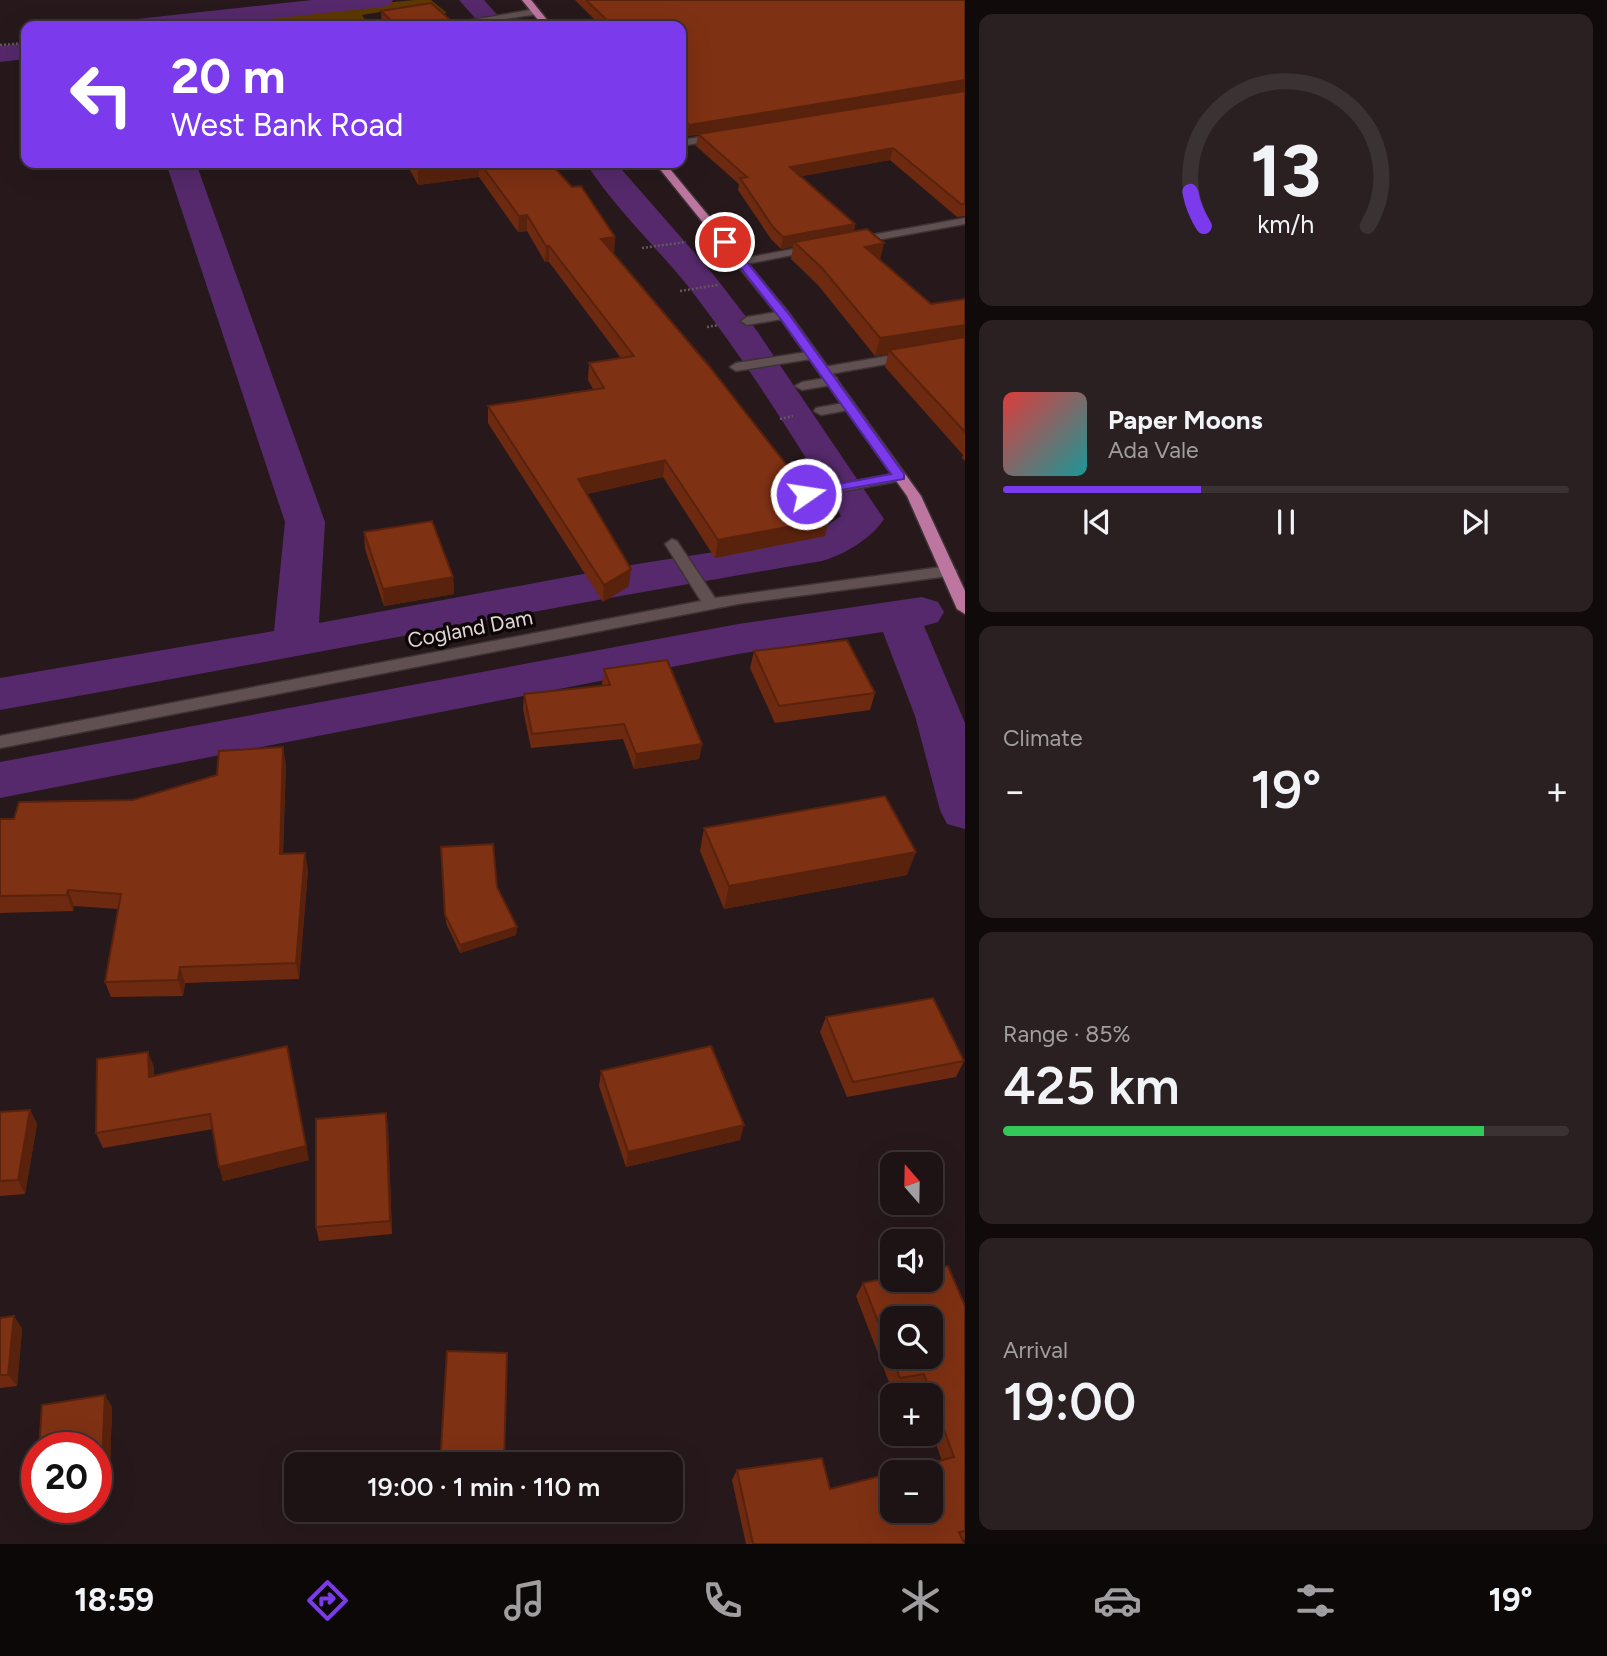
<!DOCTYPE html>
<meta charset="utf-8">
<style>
body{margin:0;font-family:Figtree,sans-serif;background:#2a2022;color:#f1f3f6;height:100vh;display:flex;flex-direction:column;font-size:26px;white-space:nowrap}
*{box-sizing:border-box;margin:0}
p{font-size:23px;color:#a09ea0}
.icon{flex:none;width:38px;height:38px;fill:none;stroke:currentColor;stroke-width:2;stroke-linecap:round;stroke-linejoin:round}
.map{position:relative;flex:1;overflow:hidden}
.drawer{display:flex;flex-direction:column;gap:14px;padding:14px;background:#100a0b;width:642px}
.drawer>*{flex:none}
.top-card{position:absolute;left:21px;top:21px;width:665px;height:147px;border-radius:14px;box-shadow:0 7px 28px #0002,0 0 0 2px #3b3234;background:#7c3aed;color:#fff;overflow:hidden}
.needle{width:46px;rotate:340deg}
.buttons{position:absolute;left:880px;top:1152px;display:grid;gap:14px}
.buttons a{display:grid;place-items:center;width:63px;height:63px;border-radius:14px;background:#1d1314;box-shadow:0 7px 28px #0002,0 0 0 2px #3b3234;font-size:35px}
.speed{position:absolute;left:21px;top:1432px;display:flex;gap:14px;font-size:35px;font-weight:700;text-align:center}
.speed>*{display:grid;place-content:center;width:91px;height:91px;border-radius:50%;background:#1d1314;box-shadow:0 7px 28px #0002,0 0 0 2px #3b3234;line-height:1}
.speed .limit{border:10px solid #d22;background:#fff;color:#111}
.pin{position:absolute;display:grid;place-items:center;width:60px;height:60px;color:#fff;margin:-30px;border:4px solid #fff;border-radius:50%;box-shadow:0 2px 7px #0007}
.me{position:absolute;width:77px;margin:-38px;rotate:77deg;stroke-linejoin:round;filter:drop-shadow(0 0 5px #0008)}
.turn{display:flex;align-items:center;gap:24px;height:147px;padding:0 35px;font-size:32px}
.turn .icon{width:91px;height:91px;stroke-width:2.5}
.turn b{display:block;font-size:49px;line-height:60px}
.big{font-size:52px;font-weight:600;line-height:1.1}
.drawer .widget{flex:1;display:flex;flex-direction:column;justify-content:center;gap:10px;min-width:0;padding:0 24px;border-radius:14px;background:#2a2022}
.drawer .dial{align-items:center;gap:0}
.dial svg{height:182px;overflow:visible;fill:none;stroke:#3b3234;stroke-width:7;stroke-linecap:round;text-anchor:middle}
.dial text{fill:#f1f3f6;stroke:none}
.song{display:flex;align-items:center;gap:21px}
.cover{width:84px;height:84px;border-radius:10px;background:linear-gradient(135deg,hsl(0 70% 55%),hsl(180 70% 35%))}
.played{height:7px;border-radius:4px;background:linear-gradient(90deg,#7c3aed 35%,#3b3234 35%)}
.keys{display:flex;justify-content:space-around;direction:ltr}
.heat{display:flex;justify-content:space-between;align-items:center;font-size:38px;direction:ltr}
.charge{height:10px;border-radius:5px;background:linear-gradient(90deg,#34c759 85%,#3b3234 0)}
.trip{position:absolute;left:284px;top:1452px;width:399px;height:70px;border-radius:14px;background:#1d1314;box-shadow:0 7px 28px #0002,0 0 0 2px #3b3234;font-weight:600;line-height:70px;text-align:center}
.tab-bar{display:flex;height:112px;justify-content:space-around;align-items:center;background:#0c0808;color:#a09ea0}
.tab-bar .icon{width:49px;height:49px}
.tab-bar .selected{color:#7c3aed}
.tab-bar b{font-size:32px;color:#f1f3f6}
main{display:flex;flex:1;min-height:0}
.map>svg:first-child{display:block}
</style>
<main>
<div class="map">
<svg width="965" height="1544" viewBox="0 0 965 1544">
<rect width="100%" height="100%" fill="#27191b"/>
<polygon fill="#5d3800" points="415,0 431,0 447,13 416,17 405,8 362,15 369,26 147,25"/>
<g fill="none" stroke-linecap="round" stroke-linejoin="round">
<g fill="#55296b" fill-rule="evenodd">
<polygon points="312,0 393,0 390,5 381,7 204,26 125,26 128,21 137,19"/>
<polygon points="459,0 484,0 507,26 482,26"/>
<polygon points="26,43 26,59 0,62 0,46"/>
<path d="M166 163H196L325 522 319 623 637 564 810 537 841 516C795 438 746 362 691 290 657 247 615 209 586 163H616L713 274 757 331 884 519C872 538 844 555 822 561 547 607 274 662 0 710V678L274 631 285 522Z"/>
<polygon points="922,597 938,602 944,612 938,622 924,626 965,723 965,829 947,824 940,810 915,716 883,632 738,654 0,798 0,762 738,624"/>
</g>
<defs>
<g id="minor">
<polygon points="536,9 539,10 539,14 457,26 443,25"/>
<polygon points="719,134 723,135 723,139 681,146 681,140"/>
<polygon points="965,218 965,224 855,244 849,241 855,238"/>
<polygon points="814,245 818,246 818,250 741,265 735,262 741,259"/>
<polygon points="784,311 790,315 788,318 747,325 741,321 747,317"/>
<polygon points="813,351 817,352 817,358 736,371 730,367 736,363"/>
<polygon points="911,352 915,353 915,359 824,375 818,371 824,367"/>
<polygon points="832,377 837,378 837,384 802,390 795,386 802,382"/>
<polygon points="849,402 854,403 854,409 821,415 814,411 816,408"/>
<polygon points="899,473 904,474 904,480 806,498 799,494 806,490"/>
<polygon points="672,539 677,541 715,598 949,566 957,571 949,576 738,604 0,748 0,736 701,601 665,544"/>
</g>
<g id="major">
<polygon points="522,0 531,0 552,26 543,26"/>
<polygon points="655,163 665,163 788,312 921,496 965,591 965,614 957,609 907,496 780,318"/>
</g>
</defs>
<use href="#minor" stroke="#3e3334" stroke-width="3"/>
<use href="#major" stroke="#3e3334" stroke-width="3"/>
<g stroke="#645759" stroke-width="2.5" stroke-dasharray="2 2" stroke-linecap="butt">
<polyline points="0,45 26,43"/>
<polyline points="642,248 686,242"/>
<polyline points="680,291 718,285"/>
<polyline points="707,327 719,325"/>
<polyline points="780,419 793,416"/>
</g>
<use href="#minor" fill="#615051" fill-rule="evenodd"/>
<use href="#major" fill="#bc769f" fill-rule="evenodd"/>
</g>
<g fill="#6d2a10">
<polygon points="575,0 965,0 965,216 957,217 890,160 801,176 855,224 854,231 880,260 931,304 965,299 965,461 962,458 963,455 885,367 888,354 875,356 818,285 791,259 793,247 781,249 771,239 738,190 739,184 696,146 698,135 687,136 681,129 681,26 601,26"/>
<polygon points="381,11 457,26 383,26 382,25"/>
<polygon points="406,163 550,163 615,237 614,253 825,536 715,558 663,477 587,494 629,586 603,602 488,423 488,406 593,389 588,380 589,363 621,358 549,262 545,262 527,231 518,232 479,177 418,185"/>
<polygon points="364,532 453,577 454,594 384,606 365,549"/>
<polygon points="754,651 875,693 870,710 775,723 750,668"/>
<polygon points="604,669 702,744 699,759 634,769 623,739 531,748 523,709 524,694 603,686 602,684"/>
<polygon points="286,764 283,854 308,870 299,979 185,983 183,996 111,997 105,982 118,909 74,906 73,911 0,913 0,819 14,819 133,800"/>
<polygon points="704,828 907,875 724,909 700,851"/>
<polygon points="441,847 497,887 517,927 516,935 460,953 446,923"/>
<polygon points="826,1017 964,1061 956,1077 847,1097 820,1032"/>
<polygon points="154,1067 154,1076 309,1160 223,1181 213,1129 103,1148 96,1133"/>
<polygon points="601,1071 740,1140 626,1167 599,1086"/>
<polygon points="30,1110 37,1124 25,1194 0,1196 0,1112"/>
<polygon points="386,1113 388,1128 392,1234 319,1241 316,1227"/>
<polygon points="863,1283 965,1306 965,1539 962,1540 964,1544 746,1544 732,1480 737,1470 830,1489 942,1461 931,1430 931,1395 919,1395 915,1385 892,1390 856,1296"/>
<polygon points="14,1316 22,1329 17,1386 0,1388 0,1318"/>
<polygon points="112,1407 109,1498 96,1500 96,1447"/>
</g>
<g fill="#59220d">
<polygon points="965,80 965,91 687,136 689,125"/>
<polygon points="893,148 890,160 788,179 790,167"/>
<polygon points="469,163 479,163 479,177 418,185 418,169"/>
<polygon points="527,215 527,231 518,232 519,216"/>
<polygon points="855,224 853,236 794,242 793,247 781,249 783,237"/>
<polygon points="615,237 614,253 601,239"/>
<polygon points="884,243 880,260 865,247"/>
<polygon points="546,246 549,246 549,262 545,262"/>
<polygon points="965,325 965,341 889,350 888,354 875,356 880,338"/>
<polygon points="665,460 663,477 577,496 578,479"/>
<polygon points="829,519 825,536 715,558 718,540"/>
<polygon points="631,569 629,586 603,602 604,585"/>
<polygon points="453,577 454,594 384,606 383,589"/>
<polygon points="702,744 699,759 634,769 636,754"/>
<polygon points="283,747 286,764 282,870 280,854"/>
<polygon points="916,852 907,875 724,909 729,886"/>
<polygon points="305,853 308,870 299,979 296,963"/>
<polygon points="68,890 74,906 73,911 67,895"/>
<polygon points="517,927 516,935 460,953 460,945"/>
<polygon points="180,967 185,983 183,996 178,980"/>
<polygon points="287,1046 309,1160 223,1181 219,1167"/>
<polygon points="148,1052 154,1067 154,1092 149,1077"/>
<polygon points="30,1110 37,1124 25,1194 18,1180"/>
<polygon points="386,1113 388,1128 392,1234 390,1221"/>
<polygon points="744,1125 740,1140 626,1167 628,1152"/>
<polygon points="14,1316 22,1329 17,1386 8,1375"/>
<polygon points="105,1395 112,1407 109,1498 101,1488"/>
</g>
<g fill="#7f3113" stroke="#59220d" stroke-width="2" fill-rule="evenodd">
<polygon points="586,0 965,0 965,80 689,125 681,116 681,26 613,26"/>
<polygon points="431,3 457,26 397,26 381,11"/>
<polygon points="965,91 965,204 961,204 893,148 790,167 855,224 783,237 773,227 740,178 747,177 698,134"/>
<polygon points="414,163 469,163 418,169"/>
<polygon points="480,163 550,163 572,187 581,186 615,237 601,239 709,366 829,519 718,540 665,460 578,479 631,569 604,585 488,406 604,388 589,363 634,356 549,246 546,246 527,215 519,216"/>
<polygon points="867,229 884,243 865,247 931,304 965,299 965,325 880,338 822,268 794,242"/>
<polygon points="965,337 965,432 889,350"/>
<polygon points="432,521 453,577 383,589 364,532"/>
<polygon points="847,640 875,693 779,706 754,651"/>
<polygon points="667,660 702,744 636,754 624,724 532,734 524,694 610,685 604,669"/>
<polygon points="283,747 280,854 305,853 296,963 180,967 178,980 105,982 121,894 68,890 67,895 0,896 0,819 14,819 19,802 133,800 217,775 219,751"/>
<polygon points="885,796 916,852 729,886 704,828"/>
<polygon points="493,844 497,887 517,927 460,945 445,915 441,847"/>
<polygon points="933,998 964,1061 853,1082 826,1017"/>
<polygon points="287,1046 306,1146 219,1167 210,1114 96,1133 97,1059 148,1052 149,1077"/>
<polygon points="711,1046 744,1125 628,1152 601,1071"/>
<polygon points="30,1110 18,1180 0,1181 0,1112"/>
<polygon points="386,1113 390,1221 316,1227 316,1119"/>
<path d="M948 1266 965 1306V1531L959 1532 964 1544H753L737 1470 822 1458 830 1489 892 1473V1510H931V1472H898L954 1457 924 1374 900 1378 863 1283 892 1277V1279H931V1269ZM892 1318H931V1356H892Z"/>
<polygon points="14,1316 8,1375 0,1375 0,1318"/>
<polygon points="447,1351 507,1353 504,1465 440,1465"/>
<polygon points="105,1395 101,1488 96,1489 96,1447 39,1447 42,1405"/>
</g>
<polygon fill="#7c3aed" stroke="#51269a" stroke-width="2" points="722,240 729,240 788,313 904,474 904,479 801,497 801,491 806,490 891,474 780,318 722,244"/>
<g text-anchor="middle" stroke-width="7" stroke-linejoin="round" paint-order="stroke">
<g font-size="21" fill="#e2d7d8" stroke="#0c0607">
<text transform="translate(470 629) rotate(-11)" y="7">Cogland Dam</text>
</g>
</g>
</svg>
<div class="buttons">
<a><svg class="needle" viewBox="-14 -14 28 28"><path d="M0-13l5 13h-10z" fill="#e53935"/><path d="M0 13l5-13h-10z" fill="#a09ea0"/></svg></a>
<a><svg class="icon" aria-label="sound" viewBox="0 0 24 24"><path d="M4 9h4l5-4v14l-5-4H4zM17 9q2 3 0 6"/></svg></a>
<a><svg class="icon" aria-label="search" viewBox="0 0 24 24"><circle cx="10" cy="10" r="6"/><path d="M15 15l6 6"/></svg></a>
<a>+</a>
<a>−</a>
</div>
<div class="speed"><div class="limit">20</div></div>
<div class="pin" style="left:725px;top:242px;background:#d93025"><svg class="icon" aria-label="arrive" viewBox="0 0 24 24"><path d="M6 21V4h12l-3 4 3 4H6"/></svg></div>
<svg class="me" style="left:806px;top:494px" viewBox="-20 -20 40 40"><circle r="17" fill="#7c3aed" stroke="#fff" stroke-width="3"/><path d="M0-11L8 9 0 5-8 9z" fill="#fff"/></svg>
<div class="trip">19:00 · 1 min · 110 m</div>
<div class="top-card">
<div class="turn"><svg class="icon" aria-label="left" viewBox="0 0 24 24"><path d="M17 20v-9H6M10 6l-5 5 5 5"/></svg><div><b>20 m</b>West Bank Road</div></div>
</div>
</div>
<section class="drawer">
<div class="widget dial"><svg viewBox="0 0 100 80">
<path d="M14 69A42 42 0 1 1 86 69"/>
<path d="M14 69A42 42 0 0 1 8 54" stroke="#7c3aed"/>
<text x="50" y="56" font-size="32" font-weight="700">13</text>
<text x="50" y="72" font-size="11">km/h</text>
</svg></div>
<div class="widget">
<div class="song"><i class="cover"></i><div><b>Paper Moons</b><p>Ada Vale</p></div></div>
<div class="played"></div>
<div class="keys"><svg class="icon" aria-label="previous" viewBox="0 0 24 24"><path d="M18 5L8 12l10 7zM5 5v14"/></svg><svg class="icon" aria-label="pause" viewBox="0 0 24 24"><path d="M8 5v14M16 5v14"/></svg><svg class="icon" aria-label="next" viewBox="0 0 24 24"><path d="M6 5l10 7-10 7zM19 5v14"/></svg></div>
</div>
<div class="widget"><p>Climate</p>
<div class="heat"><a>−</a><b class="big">19°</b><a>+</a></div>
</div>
<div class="widget"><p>Range · 85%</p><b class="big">425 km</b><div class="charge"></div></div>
<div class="widget"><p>Arrival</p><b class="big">19:00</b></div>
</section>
</main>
<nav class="tab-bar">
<b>18:59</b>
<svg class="icon selected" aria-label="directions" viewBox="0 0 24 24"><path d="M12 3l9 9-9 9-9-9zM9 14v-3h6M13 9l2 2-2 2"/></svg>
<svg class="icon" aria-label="music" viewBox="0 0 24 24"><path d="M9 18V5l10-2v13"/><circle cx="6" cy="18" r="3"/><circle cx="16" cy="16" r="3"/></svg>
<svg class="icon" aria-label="phone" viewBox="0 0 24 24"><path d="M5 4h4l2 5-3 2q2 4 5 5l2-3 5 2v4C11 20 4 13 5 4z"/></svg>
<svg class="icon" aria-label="climate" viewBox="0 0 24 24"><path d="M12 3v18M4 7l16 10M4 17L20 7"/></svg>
<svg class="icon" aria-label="car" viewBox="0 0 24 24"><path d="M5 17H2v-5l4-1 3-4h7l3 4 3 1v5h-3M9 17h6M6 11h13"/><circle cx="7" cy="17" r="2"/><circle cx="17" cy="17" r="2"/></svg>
<svg class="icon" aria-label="filters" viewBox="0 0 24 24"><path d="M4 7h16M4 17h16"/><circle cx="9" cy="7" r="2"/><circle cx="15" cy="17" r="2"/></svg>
<b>19°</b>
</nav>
